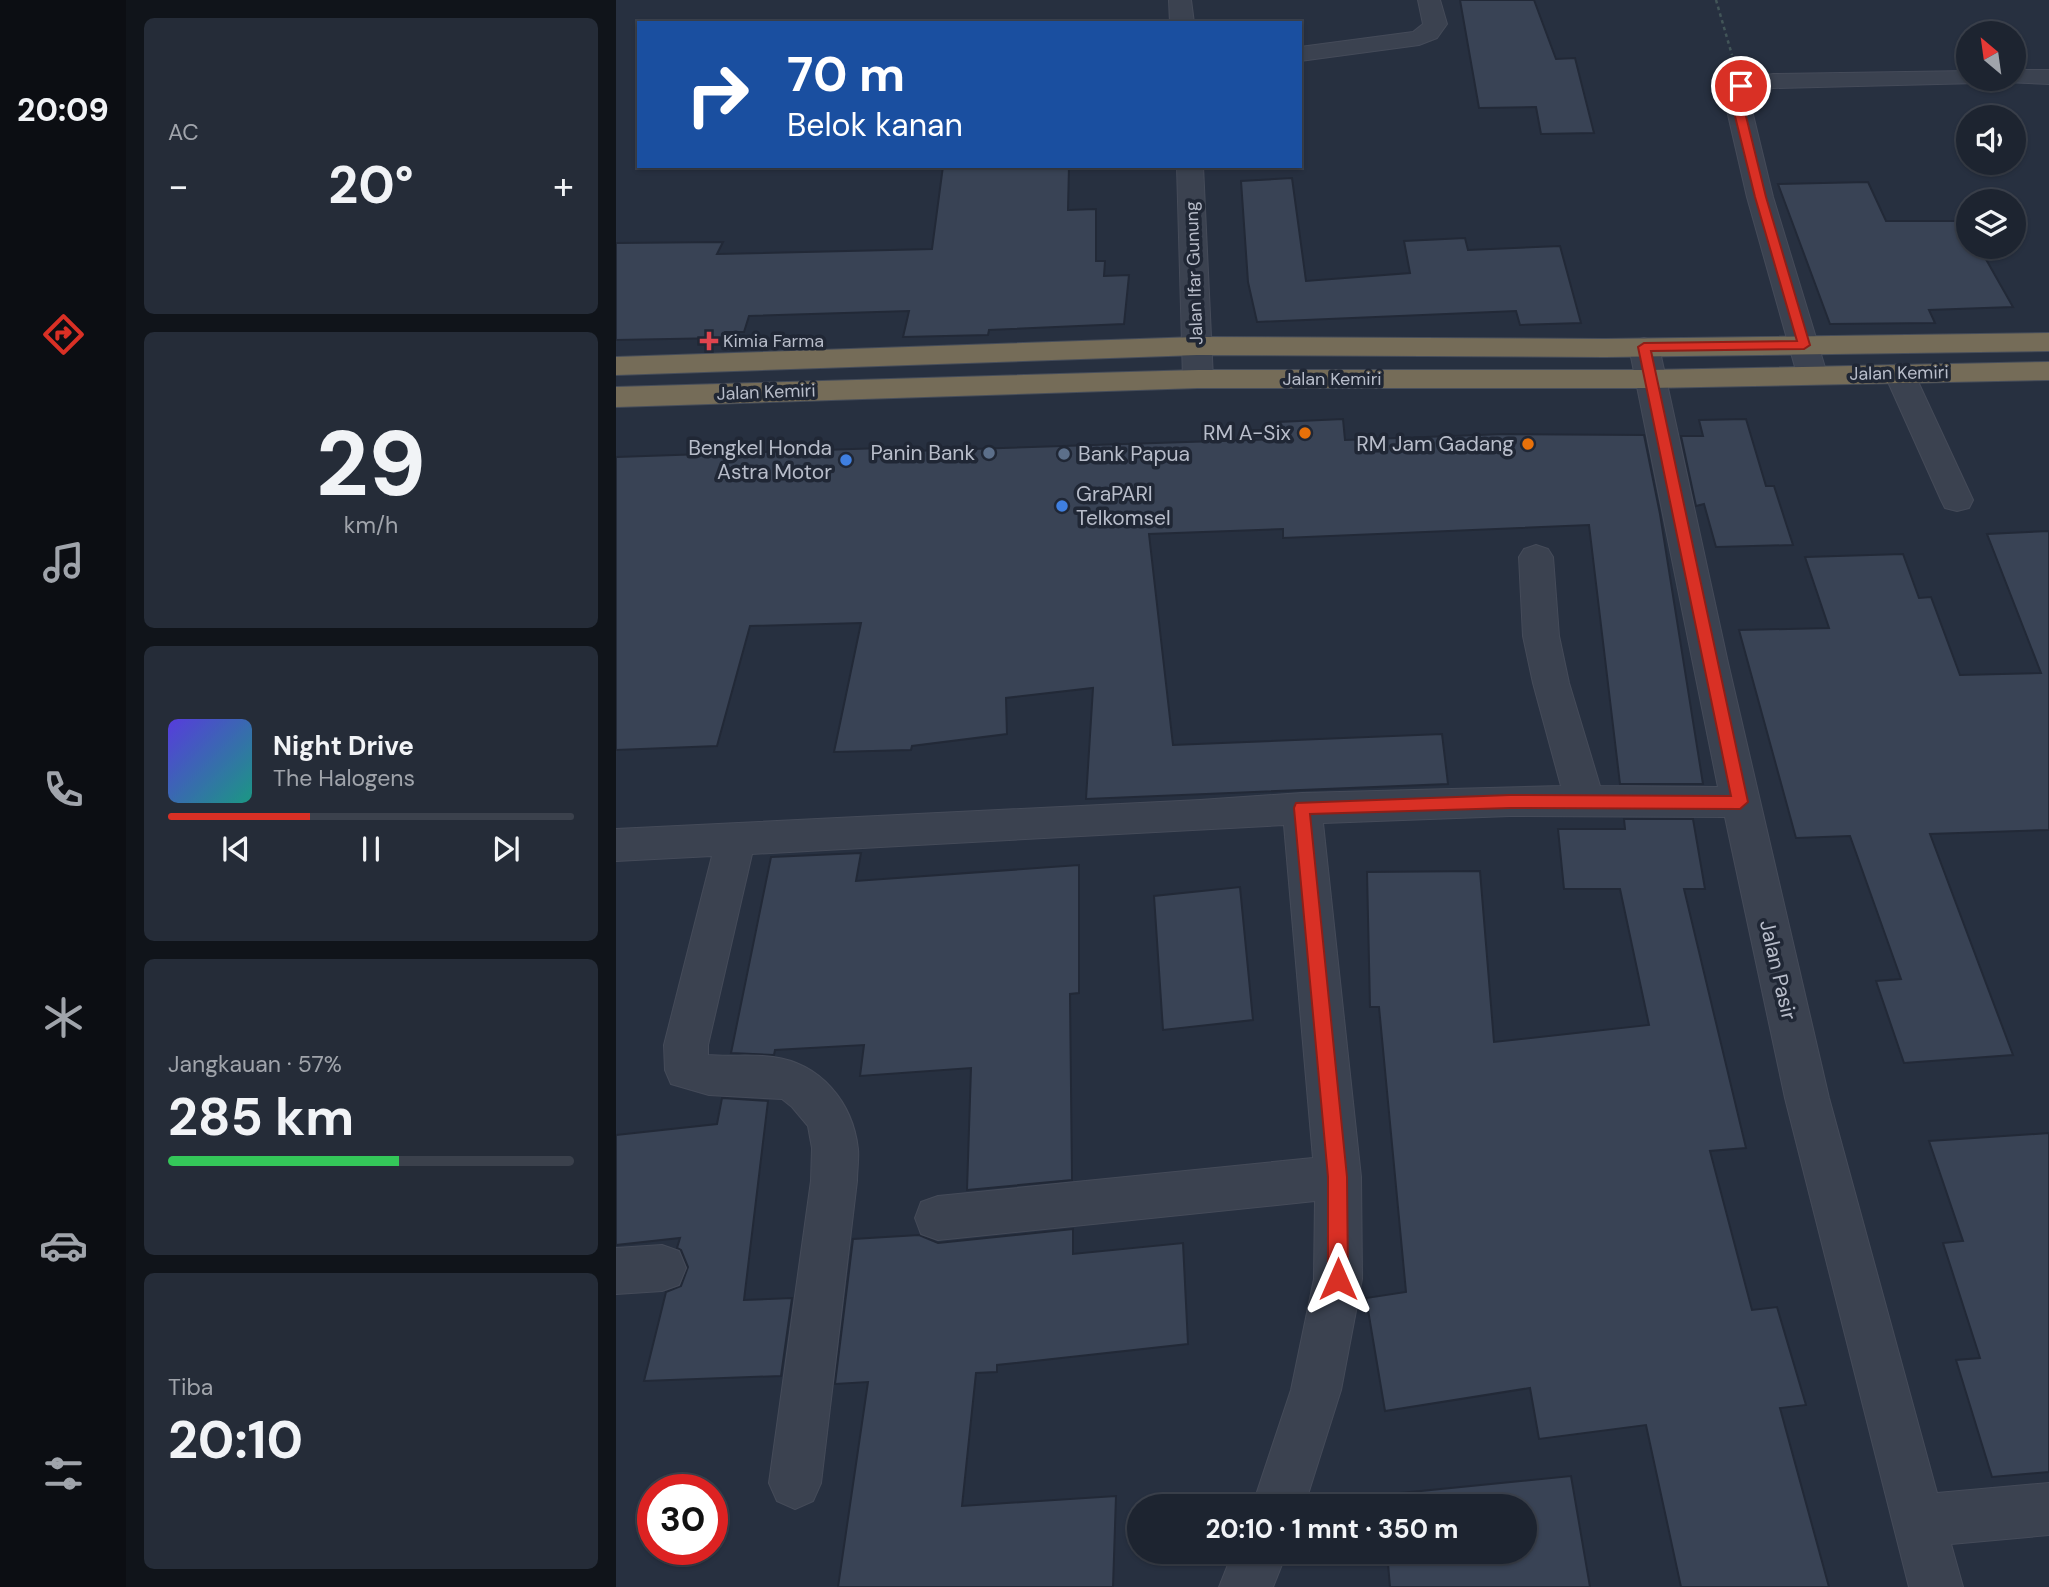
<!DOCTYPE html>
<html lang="id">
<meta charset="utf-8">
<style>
body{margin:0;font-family:"DM Sans",sans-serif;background:#252c38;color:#f1f3f6;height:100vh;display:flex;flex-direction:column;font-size:26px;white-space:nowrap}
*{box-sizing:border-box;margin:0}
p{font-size:23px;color:#a0a4ab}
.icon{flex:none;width:38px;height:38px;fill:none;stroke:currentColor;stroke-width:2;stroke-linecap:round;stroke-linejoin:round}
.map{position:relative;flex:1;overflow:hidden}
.details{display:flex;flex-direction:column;gap:18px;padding:18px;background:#10141a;width:490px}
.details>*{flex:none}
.banner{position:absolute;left:21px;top:21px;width:665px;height:147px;border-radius:0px;box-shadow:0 2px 5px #0004,0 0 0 2px #3b414c;background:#1a4fa0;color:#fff;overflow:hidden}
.needle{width:46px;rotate:331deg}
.buttons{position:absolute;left:1340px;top:21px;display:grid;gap:14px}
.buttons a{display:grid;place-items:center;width:70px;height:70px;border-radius:50%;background:#1d2430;box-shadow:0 2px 5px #0004,0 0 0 2px #3b414c;font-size:35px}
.speed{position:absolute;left:21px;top:1474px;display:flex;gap:14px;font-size:35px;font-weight:700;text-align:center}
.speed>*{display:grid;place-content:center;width:91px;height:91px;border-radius:50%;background:#1d2430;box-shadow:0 2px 5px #0004,0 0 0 2px #3b414c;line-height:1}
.speed .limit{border:10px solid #d22;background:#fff;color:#111}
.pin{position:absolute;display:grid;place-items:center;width:60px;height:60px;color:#fff;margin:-30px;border:4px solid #fff;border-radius:50%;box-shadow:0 2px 7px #0007}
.me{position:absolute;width:77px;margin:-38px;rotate:0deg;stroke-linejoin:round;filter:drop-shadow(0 0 5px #0008)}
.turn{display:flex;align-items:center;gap:24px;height:147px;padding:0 35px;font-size:32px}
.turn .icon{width:91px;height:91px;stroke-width:2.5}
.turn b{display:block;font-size:49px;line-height:60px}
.big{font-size:52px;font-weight:700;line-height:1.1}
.details .widget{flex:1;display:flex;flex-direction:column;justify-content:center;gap:10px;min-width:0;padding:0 24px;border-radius:10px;background:#252c38}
.details .dial{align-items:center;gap:0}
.dial b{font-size:91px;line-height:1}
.song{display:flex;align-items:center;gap:21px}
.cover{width:84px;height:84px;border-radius:10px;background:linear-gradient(135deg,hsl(250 70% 55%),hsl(170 70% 35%))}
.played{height:7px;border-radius:4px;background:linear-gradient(90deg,#d93025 35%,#3b414c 35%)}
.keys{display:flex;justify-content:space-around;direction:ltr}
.heat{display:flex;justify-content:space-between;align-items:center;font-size:38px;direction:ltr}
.charge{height:10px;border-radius:5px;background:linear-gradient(90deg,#34c759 57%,#3b414c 0)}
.trip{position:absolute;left:511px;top:1494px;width:410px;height:70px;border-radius:35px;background:#1d2430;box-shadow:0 2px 5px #0004,0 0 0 2px #3b414c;font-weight:700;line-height:70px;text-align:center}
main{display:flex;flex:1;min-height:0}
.tab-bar{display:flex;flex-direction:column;width:126px;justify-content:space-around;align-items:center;background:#0c0e13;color:#a0a4ab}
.tab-bar .icon{width:49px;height:49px}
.tab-bar .active{color:#d93025}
.tab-bar b{font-size:32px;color:#f1f3f6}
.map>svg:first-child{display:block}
</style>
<main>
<nav class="tab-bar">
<b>20:09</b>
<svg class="icon active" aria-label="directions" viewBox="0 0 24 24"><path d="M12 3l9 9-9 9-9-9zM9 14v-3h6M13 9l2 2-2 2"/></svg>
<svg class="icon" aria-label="music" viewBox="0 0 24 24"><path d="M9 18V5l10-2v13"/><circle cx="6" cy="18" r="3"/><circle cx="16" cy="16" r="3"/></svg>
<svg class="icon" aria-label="phone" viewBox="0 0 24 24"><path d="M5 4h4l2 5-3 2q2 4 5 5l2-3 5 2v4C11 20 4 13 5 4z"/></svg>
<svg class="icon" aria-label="climate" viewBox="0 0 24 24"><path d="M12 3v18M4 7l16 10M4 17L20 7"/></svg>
<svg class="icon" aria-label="car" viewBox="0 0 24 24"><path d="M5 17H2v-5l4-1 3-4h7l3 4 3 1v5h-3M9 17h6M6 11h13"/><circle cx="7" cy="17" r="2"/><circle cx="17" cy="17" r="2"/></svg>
<svg class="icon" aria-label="filters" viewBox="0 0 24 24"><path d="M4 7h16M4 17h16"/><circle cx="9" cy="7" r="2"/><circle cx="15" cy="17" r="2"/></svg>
</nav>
<section class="details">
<div class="widget"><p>AC</p>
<div class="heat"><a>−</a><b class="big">20°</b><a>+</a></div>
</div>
<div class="widget dial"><b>29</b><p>km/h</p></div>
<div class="widget">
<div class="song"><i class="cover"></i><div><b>Night Drive</b><p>The Halogens</p></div></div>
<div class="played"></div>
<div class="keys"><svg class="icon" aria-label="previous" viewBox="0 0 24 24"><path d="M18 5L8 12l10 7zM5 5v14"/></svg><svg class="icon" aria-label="pause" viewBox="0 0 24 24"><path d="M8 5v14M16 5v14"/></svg><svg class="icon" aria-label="next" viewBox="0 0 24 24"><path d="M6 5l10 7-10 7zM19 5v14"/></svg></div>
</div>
<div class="widget"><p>Jangkauan · 57%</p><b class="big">285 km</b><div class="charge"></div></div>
<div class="widget"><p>Tiba</p><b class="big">20:10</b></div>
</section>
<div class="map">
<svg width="1433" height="1587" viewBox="0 0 1433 1587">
<rect width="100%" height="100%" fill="#273040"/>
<g fill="#394355" stroke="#222937" stroke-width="2">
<polygon points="844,0 918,0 940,59 959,58 978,133 925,134 920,107 863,108"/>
<polygon points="327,166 453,166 452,210 480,209 480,261 489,261 488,276 513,275 508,324 373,330 372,335 287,337 293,311 133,316 128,332 109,332 107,338 0,340 0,243 107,242 101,254 316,249"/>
<polygon points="676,178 690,281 794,273 788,241 849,238 852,250 944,246 965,323 904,325 900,311 641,322 632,282 625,181"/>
<polygon points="1252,182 1270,221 1353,221 1353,247 1363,247 1397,307 1313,310 1319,323 1214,324 1162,184"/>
<polygon points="727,419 729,440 889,434 1028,435 1044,514 1087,784 1004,784 973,525 667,538 667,529 533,534 557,745 826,734 832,784 470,799 477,688 390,698 391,734 296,746 295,750 218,752 245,623 134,626 101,746 0,750 0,457 297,447 296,451 663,439 662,422"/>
<polygon points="1130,419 1150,486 1158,486 1177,545 1100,547 1088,504 1080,506 1065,436 1087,436 1083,420"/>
<polygon points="1433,531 1433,830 1314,834 1397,1055 1288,1063 1260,981 1285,979 1234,836 1180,838 1123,630 1213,628 1189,557 1287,554 1303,598 1315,597 1344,675 1425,673 1371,534"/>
<polygon points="1008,819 1077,819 1089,889 1068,889 1130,1148 1094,1151 1136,1310 1161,1307 1190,1405 1164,1408 1213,1587 1065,1587 1030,1425 923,1439 914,1388 769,1411 750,1298 790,1292 763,1007 754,1007 751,872 864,871 878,1042 1033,1025 1004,889 948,889 942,829 1009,829"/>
<polygon points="245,853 240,881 463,865 463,993 454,994 456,1180 351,1190 355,1068 244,1076 248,1045 159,1050 158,1055 115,1053 155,857"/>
<polygon points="624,887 637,1020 547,1030 538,896"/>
<polygon points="106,1098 152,1101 128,1300 176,1298 165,1376 28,1381 50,1292 65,1286 72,1267 65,1250 61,1248 64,1238 0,1245 0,1135 101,1124"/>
<polygon points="1433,1133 1433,1472 1376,1477 1340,1360 1364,1358 1327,1243 1347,1241 1313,1141"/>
<polygon points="457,1229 457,1254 567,1243 572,1344 381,1365 381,1372 360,1373 346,1506 500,1496 497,1587 222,1587 252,1382 219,1384 237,1239 303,1235 322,1243"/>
<polygon points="955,1476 974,1587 774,1587 771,1552 908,1552 908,1507 766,1507 765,1495"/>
</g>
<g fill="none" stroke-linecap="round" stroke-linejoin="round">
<defs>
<g id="minor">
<polygon points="553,0 575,0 578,23 554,23"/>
<polygon points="802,0 824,0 831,24 821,38 803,45 684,61 684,47 797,32 807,24"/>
<polygon points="1398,70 1433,70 1433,84 1389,82 1387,79 1398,79"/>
<polygon points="1353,71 1353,79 1365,79 1362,83 1157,88 1132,94 1157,197 1211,374 1207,381 1196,383 1185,381 1181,374 1131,197 1107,93 1116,81 1157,74"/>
<polygon points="561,166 587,166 597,379 593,386 582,388 571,386 567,379"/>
<path d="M1028 338 1039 341 1043 347 1112 663 1213 1098 1321 1493 1433 1483V1535L1335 1544 1347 1587H1293L1169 1098 1109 817 894 816 707 823 745 1177 746 1279 725 1390 688 1507H636L675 1390 698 1279 699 1201 322 1240 305 1234 299 1218 305 1202 322 1196 697 1158 668 825 136 854 92 1045V1055C114 1057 136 1054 157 1057 204 1063 237 1102 242 1149 243 1159 241 1170 241 1181L205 1483 197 1501 179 1509 161 1501 153 1483 195 1181 196 1148 192 1126 176 1107 166 1099 93 1095 55 1084 49 1070 48 1045 96 856 0 861V829L584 800 686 793 945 786 917 683 907 636 903 557 908 549 920 545 932 549 937 557 943 636 953 683 984 786 1102 787 1013 347 1017 341Z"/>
<polygon points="1283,364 1294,366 1298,373 1357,500 1353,508 1341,511 1329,508 1325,500 1268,373 1272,366"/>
<polygon points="46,1245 63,1251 70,1268 63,1285 46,1291 0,1294 0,1248"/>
<polygon points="617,1552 671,1552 657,1587 603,1587"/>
</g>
<g id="highway">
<polygon points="1433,333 1433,351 989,357 581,355 0,375 0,357 581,337 989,339"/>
<polygon points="1433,362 1433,380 1033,388 582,388 0,407 0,387 582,370 1033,370"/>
</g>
</defs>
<use href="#minor" stroke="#454b59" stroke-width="2"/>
<use href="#highway" stroke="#464d5a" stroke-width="2"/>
<polyline stroke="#425558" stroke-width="2.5" stroke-dasharray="3.5 3.5" stroke-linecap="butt" points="1100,0 1116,55"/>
<use href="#minor" fill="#3b4250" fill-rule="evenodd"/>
<use href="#highway" fill="#756c58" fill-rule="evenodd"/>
</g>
<polygon fill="#d93025" stroke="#8d1f18" stroke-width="2" points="1121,84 1130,86 1124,93 1126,100 1150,197 1194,345 1188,349 1035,351 1132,802 1124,809 894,808 694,814 731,1177 732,1279 729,1286 722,1288 715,1286 712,1279 712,1177 678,808 680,803 894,795 1115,796 1022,347 1028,343 1181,341 1139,197 1115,100 1114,93"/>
<path fill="#e0444e" stroke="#202735" stroke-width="2.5" d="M89.5 330.5h7v7h7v7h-7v7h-7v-7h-7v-7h7z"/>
<g fill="#e8710a" stroke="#202735" stroke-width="2.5">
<circle cx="689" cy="433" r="7"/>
<circle cx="912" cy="444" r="7"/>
</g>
<g fill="#5c6f8a" stroke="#202735" stroke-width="2.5">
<circle cx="373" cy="453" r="7"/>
<circle cx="448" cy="454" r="7"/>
</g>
<g fill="#3f7fe0" stroke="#202735" stroke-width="2.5">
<circle cx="230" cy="460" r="7"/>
<circle cx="446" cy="506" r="7"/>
</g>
<g text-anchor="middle" stroke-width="7" stroke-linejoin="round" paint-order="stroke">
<g font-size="18" fill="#b8bdca" stroke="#202735">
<text transform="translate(578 273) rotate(-92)" y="6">Jalan Ifar Gunung</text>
<text transform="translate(1283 373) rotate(-1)" y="6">Jalan Kemiri</text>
<text x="716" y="385">Jalan Kemiri</text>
<text transform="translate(150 392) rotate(-2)" y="6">Jalan Kemiri</text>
</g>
<g font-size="18" fill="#b8bdca" stroke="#202735" text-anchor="start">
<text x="107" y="347">Kimia Farma</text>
</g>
<g font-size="21" fill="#b8bdca" stroke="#202735" text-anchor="end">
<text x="675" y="440">RM A-Six</text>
<text x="898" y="451">RM Jam Gadang</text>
<text x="216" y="455">Bengkel Honda<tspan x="216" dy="24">Astra Motor</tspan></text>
<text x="359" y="460">Panin Bank</text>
<text x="462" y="461" text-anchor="start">Bank Papua</text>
<text x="460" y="501" text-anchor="start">GraPARI<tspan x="460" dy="24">Telkomsel</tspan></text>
</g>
<g font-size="21" fill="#b8bdca" stroke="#202735">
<text transform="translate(1162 970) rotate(77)" y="7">Jalan Pasir</text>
</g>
</g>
</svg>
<div class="buttons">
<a><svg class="needle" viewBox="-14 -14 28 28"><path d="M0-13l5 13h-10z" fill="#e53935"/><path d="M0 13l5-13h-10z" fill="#a0a4ab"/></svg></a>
<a><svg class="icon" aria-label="sound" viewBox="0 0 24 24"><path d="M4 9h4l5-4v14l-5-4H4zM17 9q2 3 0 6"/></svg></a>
<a><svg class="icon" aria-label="layers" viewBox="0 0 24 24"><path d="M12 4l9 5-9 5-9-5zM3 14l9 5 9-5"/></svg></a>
</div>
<div class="speed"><div class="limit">30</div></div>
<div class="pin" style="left:1125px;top:86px;background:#d93025"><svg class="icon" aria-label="arrive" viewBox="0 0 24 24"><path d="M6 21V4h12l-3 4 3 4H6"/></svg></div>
<svg class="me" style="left:722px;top:1279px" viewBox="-20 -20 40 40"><path d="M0-17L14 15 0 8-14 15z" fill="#d93025" stroke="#fff" stroke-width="4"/></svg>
<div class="trip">20:10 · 1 mnt · 350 m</div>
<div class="banner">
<div class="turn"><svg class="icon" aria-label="right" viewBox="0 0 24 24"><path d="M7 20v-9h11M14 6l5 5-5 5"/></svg><div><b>70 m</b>Belok kanan</div></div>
</div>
</div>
</main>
